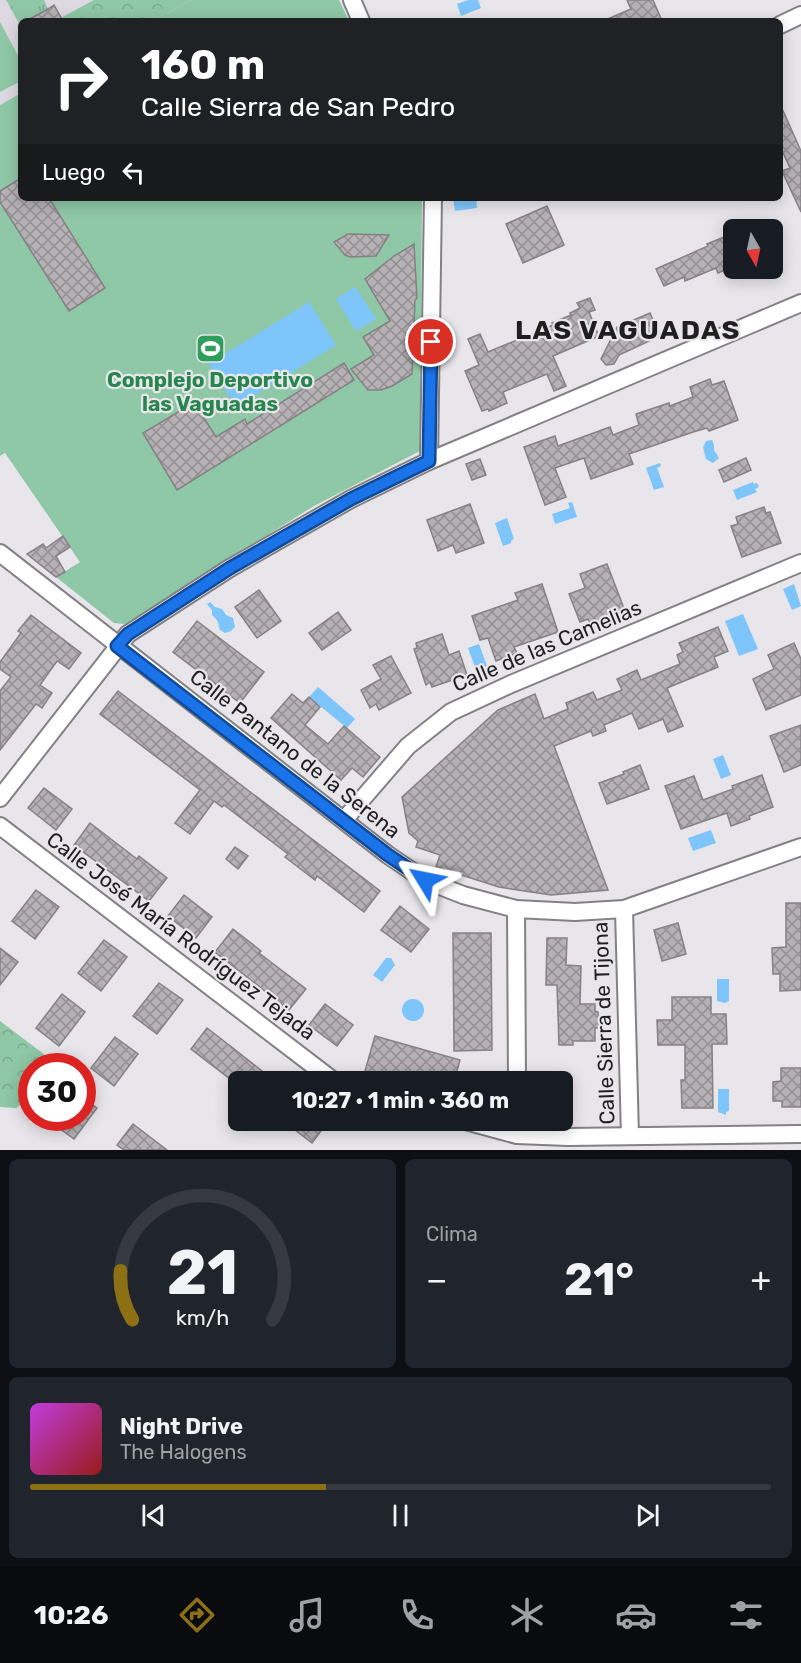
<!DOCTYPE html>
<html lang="es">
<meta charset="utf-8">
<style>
body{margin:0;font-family:Rubik,sans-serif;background:#20242c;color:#f1f3f6;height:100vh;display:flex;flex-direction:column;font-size:22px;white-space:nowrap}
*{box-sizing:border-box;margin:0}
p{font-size:20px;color:#9ea1a6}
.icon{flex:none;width:33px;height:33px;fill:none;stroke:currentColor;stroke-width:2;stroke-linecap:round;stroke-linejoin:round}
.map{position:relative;height:1150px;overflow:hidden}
.side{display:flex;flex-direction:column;gap:9px;padding:9px;background:#0d0f14;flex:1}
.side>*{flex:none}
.guide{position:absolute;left:18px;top:18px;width:765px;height:183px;border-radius:9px;box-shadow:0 3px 15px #0003;background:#202124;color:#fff;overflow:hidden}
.needle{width:39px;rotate:171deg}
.tools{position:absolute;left:723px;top:219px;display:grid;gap:12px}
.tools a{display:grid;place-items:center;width:60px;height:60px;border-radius:9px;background:#171b24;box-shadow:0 3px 15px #0003;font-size:30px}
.speed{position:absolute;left:18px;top:1053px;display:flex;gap:12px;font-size:30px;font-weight:700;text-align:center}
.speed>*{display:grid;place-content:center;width:78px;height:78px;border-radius:50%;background:#171b24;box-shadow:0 3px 15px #0003;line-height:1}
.speed .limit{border:9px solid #d22;background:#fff;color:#111}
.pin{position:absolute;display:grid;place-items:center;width:51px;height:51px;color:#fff;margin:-26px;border:3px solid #fff;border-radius:50%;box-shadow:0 2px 6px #0007}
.me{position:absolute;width:66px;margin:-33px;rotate:305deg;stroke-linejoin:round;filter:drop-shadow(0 0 4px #0008)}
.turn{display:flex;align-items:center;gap:21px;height:126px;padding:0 24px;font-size:27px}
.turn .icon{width:78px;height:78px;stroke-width:2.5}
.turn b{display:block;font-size:42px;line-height:51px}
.then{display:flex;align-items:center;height:57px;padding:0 24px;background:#0003;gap:12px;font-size:22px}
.big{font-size:45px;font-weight:700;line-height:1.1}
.side .card{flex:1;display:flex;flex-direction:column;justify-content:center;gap:9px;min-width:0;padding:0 21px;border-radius:9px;background:#20242c}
.side .dial{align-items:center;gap:0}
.dial svg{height:156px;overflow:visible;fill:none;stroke:#363941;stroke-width:7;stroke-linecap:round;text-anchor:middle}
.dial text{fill:#f1f3f6;stroke:none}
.song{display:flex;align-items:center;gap:18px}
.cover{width:72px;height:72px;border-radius:9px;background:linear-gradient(135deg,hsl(290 70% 55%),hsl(0 70% 35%))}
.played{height:6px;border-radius:3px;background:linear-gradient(90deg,#8c7013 40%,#363941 40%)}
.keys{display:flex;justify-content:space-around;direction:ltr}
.heat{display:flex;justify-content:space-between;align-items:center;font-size:33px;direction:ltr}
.side .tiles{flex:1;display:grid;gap:9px;grid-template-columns:1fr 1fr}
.card:last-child{grid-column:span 2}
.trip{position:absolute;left:228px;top:1071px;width:345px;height:60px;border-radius:9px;background:#171b24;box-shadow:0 3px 15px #0003;font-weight:700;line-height:60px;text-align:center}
.menu{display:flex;height:96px;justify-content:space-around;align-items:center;background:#090b0e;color:#9ea1a6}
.menu .icon{width:42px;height:42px}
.menu .current{color:#8c7013}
.menu b{font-size:27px;color:#f1f3f6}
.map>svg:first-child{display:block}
</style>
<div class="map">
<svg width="801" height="1150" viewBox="0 0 801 1150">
<defs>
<pattern id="grass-tufts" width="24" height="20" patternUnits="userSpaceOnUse" patternTransform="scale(1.5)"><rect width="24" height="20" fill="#8fc8a6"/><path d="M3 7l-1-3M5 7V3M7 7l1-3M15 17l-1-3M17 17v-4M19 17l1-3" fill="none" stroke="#7bab8f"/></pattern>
<pattern id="park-crowns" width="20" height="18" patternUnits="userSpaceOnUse" patternTransform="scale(1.5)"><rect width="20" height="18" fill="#8fc8a6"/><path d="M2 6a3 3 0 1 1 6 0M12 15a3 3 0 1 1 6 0" fill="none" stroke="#7bab8f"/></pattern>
<pattern id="building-cross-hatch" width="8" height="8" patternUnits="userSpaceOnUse" patternTransform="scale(1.5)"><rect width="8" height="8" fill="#b5b1b4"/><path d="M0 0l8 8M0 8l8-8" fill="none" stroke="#938f92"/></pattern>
</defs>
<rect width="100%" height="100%" fill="#e8e6ea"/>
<polygon fill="#ded8e3" points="0,0 191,0 153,21 21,21 21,93 0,105"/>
<polygon fill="url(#grass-tufts)" points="6,0 44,0 48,9 26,21 21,21 21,27"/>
<g fill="url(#park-crowns)">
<polygon points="94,0 191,0 153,21 55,21"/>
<polygon points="0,1021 57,1064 55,1066 32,1066 31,1097 16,1108 0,1107"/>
</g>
<g fill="#8fc8a6">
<polygon points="191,0 339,0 349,21 153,21"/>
<polygon points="0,22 21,61 21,81 0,92"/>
<polygon points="21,93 21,198 422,198 420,451 314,506 125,624 114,623 56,577 80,562 5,453 0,456 0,105"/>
</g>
<g fill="#7ec5fb">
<polygon points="468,0 478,0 481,8 461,16 457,4"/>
<polygon points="453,198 476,198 477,208 455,211"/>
<polygon points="355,287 376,319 356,331 336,299"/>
<polygon points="309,302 336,345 236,407 209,364"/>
<polygon points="712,440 714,445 714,450 719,458 713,463 706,459 703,447 706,441"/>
<polygon points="660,463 661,466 657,468 664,487 654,490 646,468"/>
<polygon points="753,482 754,484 757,483 759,487 755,489 757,492 737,500 733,490"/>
<polygon points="572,502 577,517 555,524 552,514 570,508 568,503"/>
<polygon points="507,518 514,539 511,541 511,543 503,546 495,523"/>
<polygon points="794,584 801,606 792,610 783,589"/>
<polygon points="210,602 215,607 222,609 226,615 233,618 235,627 231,631 225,633 220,630 217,620 212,615 212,610 207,604"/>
<polygon points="743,614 758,649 739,656 725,621"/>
<polygon points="479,644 487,666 476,670 468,648"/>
<polygon points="318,687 355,719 347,728 309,697"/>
<polygon points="723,755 731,775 721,779 713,759"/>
<polygon points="711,830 716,843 693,851 688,838"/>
<polygon points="386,958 391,958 395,965 382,982 373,975"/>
<polygon points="717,979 729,979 729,1001 725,1003 717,1001"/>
<circle cx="413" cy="1010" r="11"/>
<polygon points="718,1089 729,1089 729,1111 726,1112 726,1115 718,1112"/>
</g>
<g fill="url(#building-cross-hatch)" stroke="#858184" stroke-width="1.5">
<polygon points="627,0 653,0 662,21 603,21 631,9"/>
<polygon points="54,5 63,21 26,21 48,9"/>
<polygon points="780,104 801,151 801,212 782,171 790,168 780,146"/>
<polygon points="21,178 21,198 49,198 105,288 69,311 0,202 0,191"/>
<polygon points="547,206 564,245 523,263 506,224"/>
<polygon points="734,233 734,266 718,273 716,268 685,281 684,277 664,286 656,269 708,246 707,244"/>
<polygon points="348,234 351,234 389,235 376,256 350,257 345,255 334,242"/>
<polygon points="414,244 417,298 415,300 412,374 392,386 381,390 368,390 351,369 374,355 363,337 390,321 365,279 394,256"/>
<polygon points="590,298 595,310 589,312 599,336 553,356 566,386 554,391 547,374 503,392 507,403 489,411 488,409 482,411 465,371 479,365 468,339 480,334 488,352 553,325 552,323 571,315 570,313 580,308 577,303"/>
<polygon points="650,313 660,336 619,355 614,364 606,365 601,359 617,327"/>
<polygon points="344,363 354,380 177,490 143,433 183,409 185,412 196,405 216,437 245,419 247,424"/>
<polygon points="710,379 712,385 724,381 738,420 709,431 707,428 693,432 629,454 633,464 591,479 584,458 555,468 566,497 545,505 524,447 555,436 558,446 610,427 613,435 639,425 636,414 669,403 670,406 693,397 690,387"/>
<polygon points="746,458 751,470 724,482 719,470"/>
<polygon points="480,459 486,475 472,480 466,464"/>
<polygon points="470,504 484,543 456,553 453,545 438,551 427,520"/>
<polygon points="764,507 766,513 770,512 781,543 742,557 731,526 738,524 736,517"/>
<polygon points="63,536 70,547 56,556 65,572 56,577 27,554 43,544 46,548"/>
<polygon points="607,564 625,611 590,624 588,619 580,622 569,594 585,588 580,574"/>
<polygon points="542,584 558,632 514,647 517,653 496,661 488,638 480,640 472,616 518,600 515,593"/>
<polygon points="259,590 281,621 257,638 235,607"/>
<polygon points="338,612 351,630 322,650 309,633"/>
<polygon points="31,615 81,653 69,669 57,661 40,685 52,693 42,708 36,704 0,750 0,691 11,677 0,669 0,662 21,633 18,631"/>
<polygon points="197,621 264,672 240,703 173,652"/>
<polygon points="718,627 728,651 714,657 718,667 667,688 683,726 668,732 663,719 639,729 632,713 604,725 606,731 593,736 591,731 554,746 608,890 551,895 499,887 436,867 440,855 416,847 418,841 409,833 402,797 498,710 535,694 544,719 568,709 566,703 593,692 597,700 622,690 617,679 637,670 641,680 680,664 677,655 683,652 679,643"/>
<polygon points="442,634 449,655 459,651 467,675 432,687 430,682 426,685 414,649 417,648 416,643"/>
<polygon points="794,643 801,659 801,695 766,710 753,679 774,669 768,655"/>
<polygon points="391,656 411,693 379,710 376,704 370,708 361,690 381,679 373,665"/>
<polygon points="118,691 380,891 364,912 317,876 315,880 285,857 288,854 224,805 222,807 214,801 190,834 175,823 200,790 100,714"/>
<polygon points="292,694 303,703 309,697 320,707 305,725 328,744 344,726 380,757 363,777 352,768 341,780 271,718"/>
<polygon points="801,725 801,765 784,772 770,736"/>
<polygon points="640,765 649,789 607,804 599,783 624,774 623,772"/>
<polygon points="762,775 773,807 749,816 750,819 731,826 727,813 681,829 665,786 694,776 703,800 733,789 732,786"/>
<polygon points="44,788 72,809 56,830 28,808"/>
<polygon points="90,823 137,859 139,856 167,878 149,901 74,845"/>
<polygon points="235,847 248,856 238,869 226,859"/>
<polygon points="36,890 59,907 35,939 12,921"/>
<polygon points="184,895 212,917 196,938 168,916"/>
<polygon points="786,903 801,903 801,990 780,991 780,974 773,974 772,948 786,947"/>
<polygon points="400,906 429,929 411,952 381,930"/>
<polygon points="678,923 686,954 662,961 654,930"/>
<polygon points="233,929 261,951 259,953 306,989 289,1010 215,952"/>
<polygon points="453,933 491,933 492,1050 454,1051"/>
<polygon points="547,938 567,938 566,965 581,966 580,1004 595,1004 595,1011 598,1012 599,1028 595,1028 595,1041 573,1041 573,1045 559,1045 557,985 546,985"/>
<polygon points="104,940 127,957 101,991 78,973"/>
<polygon points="0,948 18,962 0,985"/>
<polygon points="159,983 183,1000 157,1034 133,1016"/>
<polygon points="62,994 85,1012 59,1046 36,1028"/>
<polygon points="672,997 711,997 711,1014 726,1014 727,1044 712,1044 713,1108 682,1108 681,1080 685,1080 685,1045 658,1045 657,1020 672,1020"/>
<polygon points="325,1004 353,1025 337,1046 309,1025"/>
<polygon points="207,1028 233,1048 276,1082 234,1082 191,1049"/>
<polygon points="375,1036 460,1060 454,1082 402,1082 365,1071"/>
<polygon points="115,1037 138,1054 114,1086 91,1068"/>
<polygon points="781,1068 801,1068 801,1107 782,1107 782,1101 773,1101 773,1082 781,1081"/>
<polygon points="82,1097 97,1108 74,1139 45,1118 82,1118"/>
<polygon points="282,1120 329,1120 312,1143"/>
<polygon points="133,1124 167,1150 124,1150 117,1145"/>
</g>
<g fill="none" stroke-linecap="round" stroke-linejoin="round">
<defs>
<g id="street">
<polyline points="352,0 361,21"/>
<polyline points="780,25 801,15"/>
<polyline points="429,461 433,198"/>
<polyline points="0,553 388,855 425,880 463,895 516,909 575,912 624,909 801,847"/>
<polyline points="0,798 128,634 230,568 351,499 429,461 801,303"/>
<polyline points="344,820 408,746 451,712 511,684 801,563"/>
<polyline points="0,826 335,1082"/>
<polyline points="516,909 517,1082"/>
<polyline points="624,909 630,1136"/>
<polyline points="462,1120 517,1135 568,1137 801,1134"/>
</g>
</defs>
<use href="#street" stroke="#848185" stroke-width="20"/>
<use href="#street" stroke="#fff" stroke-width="16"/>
</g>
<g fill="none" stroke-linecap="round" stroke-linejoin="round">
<defs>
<polyline id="route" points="425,880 388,855 117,646 128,634 230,568 351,499 429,461 431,342"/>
</defs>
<use href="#route" stroke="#114b97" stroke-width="15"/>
<use href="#route" stroke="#1a73e8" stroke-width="10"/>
</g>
<defs>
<symbol id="stadium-square" viewBox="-11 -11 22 22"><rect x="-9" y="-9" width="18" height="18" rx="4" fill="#2e9e5b" stroke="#e8e6ea"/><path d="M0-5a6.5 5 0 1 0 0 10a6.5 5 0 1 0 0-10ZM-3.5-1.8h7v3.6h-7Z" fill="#fff"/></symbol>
</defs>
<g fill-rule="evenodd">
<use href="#stadium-square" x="194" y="332" width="33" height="33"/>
</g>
<g text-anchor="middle" stroke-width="4.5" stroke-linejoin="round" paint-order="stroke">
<g font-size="21" font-weight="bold" fill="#27864d" stroke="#e8e6ea">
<text x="210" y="387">Complejo Deportivo<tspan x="210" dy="24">las Vaguadas</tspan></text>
</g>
<g font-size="21" fill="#201f20" stroke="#e8e6ea">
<text transform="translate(547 646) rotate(-23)" y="7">Calle de las Camelias</text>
<text transform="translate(295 754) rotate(38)" y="7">Calle Pantano de la Serena</text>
<text transform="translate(181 936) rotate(37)" y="7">Calle José María Rodríguez Tejada</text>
<text transform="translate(604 1023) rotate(-92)" y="7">Calle Sierra de Tijona</text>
</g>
<g font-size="27" font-weight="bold" letter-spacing="1.5" fill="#201f20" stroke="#e8e6ea">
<text x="628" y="339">LAS VAGUADAS</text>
</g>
</g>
</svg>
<div class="tools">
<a><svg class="needle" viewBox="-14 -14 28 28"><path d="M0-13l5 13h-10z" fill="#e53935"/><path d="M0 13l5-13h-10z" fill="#9ea1a6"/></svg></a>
</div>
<div class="speed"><div class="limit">30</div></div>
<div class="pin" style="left:431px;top:342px;background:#d93025"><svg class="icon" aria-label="arrive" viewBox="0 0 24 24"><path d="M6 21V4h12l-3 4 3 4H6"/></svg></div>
<svg class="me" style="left:425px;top:880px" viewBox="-20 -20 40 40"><path d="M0-17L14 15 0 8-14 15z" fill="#1a73e8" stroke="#fff" stroke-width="4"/></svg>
<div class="trip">10:27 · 1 min · 360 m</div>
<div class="guide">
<div class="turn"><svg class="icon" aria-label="right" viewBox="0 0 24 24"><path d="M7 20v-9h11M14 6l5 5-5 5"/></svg><div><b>160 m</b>Calle Sierra de San Pedro</div></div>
<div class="then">Luego<svg class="icon" aria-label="left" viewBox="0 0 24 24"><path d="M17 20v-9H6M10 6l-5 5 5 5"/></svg></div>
</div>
</div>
<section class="side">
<div class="tiles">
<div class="card dial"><svg viewBox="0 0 100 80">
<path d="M14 69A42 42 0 1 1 86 69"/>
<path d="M14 69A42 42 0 0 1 8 44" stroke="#8c7013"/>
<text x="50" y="56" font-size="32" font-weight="700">21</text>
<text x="50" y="72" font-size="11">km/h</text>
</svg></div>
<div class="card"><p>Clima</p>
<div class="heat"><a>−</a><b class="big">21°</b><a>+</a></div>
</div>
<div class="card">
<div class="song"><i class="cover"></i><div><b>Night Drive</b><p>The Halogens</p></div></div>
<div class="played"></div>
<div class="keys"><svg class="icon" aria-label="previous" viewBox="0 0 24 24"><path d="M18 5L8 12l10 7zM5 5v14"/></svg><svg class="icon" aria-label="pause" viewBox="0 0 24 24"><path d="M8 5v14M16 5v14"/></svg><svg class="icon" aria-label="next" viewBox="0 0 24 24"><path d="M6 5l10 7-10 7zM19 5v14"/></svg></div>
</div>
</div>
</section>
<nav class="menu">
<b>10:26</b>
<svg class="icon current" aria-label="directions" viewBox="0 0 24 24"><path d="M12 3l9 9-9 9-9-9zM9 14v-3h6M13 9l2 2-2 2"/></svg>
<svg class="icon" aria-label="music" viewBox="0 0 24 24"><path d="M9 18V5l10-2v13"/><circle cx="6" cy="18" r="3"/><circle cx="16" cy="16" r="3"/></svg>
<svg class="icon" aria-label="phone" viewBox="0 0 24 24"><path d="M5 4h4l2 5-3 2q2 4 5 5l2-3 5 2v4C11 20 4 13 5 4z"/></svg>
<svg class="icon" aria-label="climate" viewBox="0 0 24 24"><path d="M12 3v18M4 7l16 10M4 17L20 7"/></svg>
<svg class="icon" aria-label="car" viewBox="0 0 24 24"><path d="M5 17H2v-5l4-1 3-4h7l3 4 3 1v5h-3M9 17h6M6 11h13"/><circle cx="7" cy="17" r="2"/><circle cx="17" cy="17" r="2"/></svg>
<svg class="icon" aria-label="filters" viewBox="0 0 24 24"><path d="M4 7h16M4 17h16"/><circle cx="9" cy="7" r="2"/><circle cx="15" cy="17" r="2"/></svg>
</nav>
